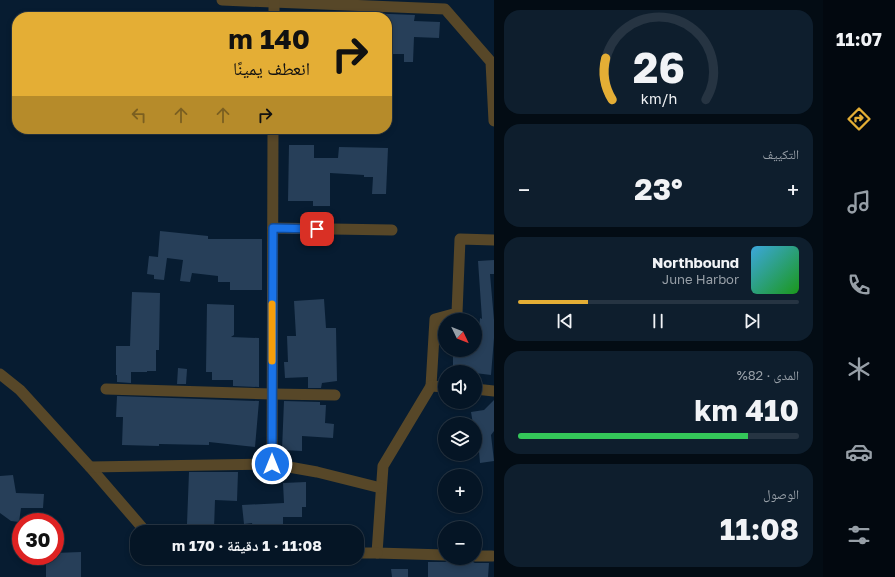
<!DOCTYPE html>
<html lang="ar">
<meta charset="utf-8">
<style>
body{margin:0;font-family:"Golos Text","Noto Naskh Arabic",sans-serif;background:#0e1e2d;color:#f1f3f6;direction:rtl;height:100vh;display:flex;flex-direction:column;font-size:15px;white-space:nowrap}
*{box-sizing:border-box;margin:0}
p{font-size:13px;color:#979fa7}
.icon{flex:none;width:22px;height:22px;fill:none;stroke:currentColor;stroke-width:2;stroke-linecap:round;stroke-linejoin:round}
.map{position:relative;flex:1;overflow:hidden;direction:ltr}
.panel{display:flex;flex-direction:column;gap:10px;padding:10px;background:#030c14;width:329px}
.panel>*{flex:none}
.guide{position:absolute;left:12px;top:12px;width:380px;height:122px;border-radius:16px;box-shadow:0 2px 6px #0003,0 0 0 1px #263442;direction:rtl;background:#e4ae35;color:#111;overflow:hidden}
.needle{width:26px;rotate:133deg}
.fabs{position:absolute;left:438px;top:313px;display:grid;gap:8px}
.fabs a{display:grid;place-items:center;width:44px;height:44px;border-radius:50%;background:#051525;box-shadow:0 2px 6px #0003,0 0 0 1px #263442;font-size:20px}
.speed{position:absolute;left:12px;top:513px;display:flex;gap:8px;font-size:20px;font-weight:700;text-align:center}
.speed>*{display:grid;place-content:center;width:52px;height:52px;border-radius:50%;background:#051525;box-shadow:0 2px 6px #0003,0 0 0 1px #263442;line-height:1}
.speed .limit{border:6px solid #d22;background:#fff;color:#111}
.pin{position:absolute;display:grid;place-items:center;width:34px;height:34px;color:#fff;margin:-17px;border-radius:8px;box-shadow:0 2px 6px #0006}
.me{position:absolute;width:44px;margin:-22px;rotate:0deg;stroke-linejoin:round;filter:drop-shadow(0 0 3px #0008)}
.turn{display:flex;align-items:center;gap:14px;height:84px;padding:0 16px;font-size:18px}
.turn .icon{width:52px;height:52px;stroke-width:2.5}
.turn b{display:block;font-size:28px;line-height:34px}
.lanes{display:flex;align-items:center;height:38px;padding:0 16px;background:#0003;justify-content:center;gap:20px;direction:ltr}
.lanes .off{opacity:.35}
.big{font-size:30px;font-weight:700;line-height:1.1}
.panel .tile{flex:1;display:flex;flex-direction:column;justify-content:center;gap:6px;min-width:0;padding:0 14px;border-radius:16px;background:#0e1e2d}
.panel .dial{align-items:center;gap:0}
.dial svg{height:104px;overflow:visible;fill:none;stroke:#263442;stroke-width:7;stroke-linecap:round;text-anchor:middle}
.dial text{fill:#f1f3f6;stroke:none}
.song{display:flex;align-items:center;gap:12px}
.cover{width:48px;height:48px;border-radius:6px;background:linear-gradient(135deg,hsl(200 70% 55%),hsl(120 70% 35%))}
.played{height:4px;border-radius:2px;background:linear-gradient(90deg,#e4ae35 25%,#263442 25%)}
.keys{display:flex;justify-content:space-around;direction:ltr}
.heat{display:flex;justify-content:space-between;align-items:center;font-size:22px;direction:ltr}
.charge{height:6px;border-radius:3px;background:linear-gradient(90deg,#34c759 82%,#263442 0)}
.trip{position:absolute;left:130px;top:525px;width:234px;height:40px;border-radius:16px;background:#051525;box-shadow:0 2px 6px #0003,0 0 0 1px #263442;font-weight:700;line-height:40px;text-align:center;direction:rtl}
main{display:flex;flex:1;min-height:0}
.tabs{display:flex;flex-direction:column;width:72px;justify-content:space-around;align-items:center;background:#02080f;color:#979fa7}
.tabs .icon{width:28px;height:28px}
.tabs .active{color:#e4ae35}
.tabs b{font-size:18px;color:#f1f3f6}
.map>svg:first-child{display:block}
</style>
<main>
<nav class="tabs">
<b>11:07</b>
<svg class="icon active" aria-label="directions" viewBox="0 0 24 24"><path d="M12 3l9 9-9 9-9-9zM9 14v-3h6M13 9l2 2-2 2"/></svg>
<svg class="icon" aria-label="music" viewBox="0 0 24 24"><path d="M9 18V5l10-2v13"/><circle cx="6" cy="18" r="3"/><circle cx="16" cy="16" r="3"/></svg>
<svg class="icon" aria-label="phone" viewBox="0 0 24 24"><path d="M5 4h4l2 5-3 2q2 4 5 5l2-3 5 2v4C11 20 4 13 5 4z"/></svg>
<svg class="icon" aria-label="climate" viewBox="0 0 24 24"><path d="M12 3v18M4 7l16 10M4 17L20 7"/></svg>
<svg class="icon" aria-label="car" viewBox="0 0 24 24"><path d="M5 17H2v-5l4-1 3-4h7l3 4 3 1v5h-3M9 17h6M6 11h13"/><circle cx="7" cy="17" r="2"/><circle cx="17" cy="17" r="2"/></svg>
<svg class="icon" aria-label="filters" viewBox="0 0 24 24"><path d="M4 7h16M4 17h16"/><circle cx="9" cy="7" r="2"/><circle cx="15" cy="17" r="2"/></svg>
</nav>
<section class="panel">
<div class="tile dial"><svg viewBox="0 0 100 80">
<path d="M14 69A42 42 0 1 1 86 69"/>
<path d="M14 69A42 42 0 0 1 9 37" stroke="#e4ae35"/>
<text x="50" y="56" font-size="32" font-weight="700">26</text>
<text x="50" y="72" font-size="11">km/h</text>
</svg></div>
<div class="tile"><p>التكييف</p>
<div class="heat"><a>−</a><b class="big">23°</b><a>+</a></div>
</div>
<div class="tile">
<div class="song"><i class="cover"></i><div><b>Northbound</b><p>June Harbor</p></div></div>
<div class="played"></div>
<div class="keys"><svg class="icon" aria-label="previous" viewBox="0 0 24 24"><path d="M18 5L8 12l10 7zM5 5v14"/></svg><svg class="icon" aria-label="pause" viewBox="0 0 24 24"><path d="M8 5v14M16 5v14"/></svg><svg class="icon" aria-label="next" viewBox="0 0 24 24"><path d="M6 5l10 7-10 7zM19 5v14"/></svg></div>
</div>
<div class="tile"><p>المدى · 82%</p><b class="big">410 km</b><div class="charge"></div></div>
<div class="tile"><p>الوصول</p><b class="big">11:08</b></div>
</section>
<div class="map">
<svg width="494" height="577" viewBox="0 0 494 577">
<rect width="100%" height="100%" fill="#071c31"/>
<g fill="#273f59">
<polygon points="365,13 415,15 414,21 440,22 439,38 414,37 413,62 404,62 404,54 387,54 387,17 365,17"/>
<polygon points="289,145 314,145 314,158 338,158 339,147 388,148 386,194 372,194 373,177 364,177 364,175 330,173 330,206 313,206 313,201 288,201"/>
<polygon points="160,231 208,236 208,239 262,239 262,290 230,290 230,282 218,282 218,276 192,273 190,282 180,281 183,260 167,258 164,280 154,279 154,275 147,274 149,256 158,257"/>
<polygon points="494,260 494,274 490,274 494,320 494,338 491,375 475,373 475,372 453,372 453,351 477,351 480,318 482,319 478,261"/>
<polygon points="132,292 160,293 159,350 156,350 156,371 147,371 147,372 131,372 131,383 117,382 117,375 116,375 116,346 130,346"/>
<polygon points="324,299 326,328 336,328 337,381 322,383 321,388 308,388 308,377 285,378 284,362 288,362 287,336 296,336 294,301"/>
<polygon points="207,304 234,305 234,335 231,337 259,338 259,387 233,386 233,380 212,380 212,372 206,372"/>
<polygon points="178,368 187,369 186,384 177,384"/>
<polygon points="117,396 259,401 255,447 209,442 209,445 159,444 159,446 122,445 123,417 116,417"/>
<polygon points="494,400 494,431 491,435 494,461 480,463 479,451 476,448 475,424 473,424 471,412 484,410"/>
<polygon points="284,401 320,402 320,405 326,405 325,423 334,424 333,438 302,436 302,451 282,450"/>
<polygon points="189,472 238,472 237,501 215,500 214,529 198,529 198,524 187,524"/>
<polygon points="13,475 16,493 44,494 43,508 21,508 19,522 11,521 0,513 0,476"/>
<polygon points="306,482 306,507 302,507 302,517 283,517 283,529 266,530 266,528 253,529 252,523 244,524 242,505 284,503 283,483"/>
<polygon points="81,552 81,577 46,577 46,556 55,556 55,553"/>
<polygon points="450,560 469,560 475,563 489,563 488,577 428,577 428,562 445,562"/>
<polygon points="391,569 408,569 408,577 392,577"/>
</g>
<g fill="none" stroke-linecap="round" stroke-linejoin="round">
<g stroke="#574728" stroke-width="11">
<polyline points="222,0 445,9 491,62 494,121"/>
<polyline points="274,17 274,2"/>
<polyline points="273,228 392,230"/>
<polyline points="0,374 20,390 90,467 146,532"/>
<polyline points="431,386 435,319 457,313 460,239 494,240"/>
<polyline points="445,387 431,386 383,466 377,553 445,555"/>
<polyline points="106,389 272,394 335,395"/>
<polyline points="475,389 494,391"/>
<polyline points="272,464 273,129"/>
<polyline points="90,467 272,464 317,472 381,488"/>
<polyline points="357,553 377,553"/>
<polyline points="475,556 492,556"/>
</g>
</g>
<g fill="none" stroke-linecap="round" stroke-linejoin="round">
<defs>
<polyline id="route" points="272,464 273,228 317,229"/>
</defs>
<use href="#route" stroke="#114b97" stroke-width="10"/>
<use href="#route" stroke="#1a73e8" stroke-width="7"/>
<polyline stroke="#f59e0b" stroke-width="7" points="272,361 272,304"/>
</g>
</svg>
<div class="fabs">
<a><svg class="needle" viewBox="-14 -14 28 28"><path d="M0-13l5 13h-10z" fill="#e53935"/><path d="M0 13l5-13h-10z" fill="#979fa7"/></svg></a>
<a><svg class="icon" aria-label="sound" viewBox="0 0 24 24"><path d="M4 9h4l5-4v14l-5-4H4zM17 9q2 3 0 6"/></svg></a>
<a><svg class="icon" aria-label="layers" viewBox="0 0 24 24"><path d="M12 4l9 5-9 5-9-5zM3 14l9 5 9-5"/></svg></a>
<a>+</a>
<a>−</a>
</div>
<div class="speed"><div class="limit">30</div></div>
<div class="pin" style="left:317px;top:229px;background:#d93025"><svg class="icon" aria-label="arrive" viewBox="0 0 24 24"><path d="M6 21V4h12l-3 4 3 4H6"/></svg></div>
<svg class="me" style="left:272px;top:464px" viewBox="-20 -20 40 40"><circle r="17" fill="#1a73e8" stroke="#fff" stroke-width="3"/><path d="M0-11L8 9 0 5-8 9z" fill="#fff"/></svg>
<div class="trip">11:08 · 1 دقيقة · 170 m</div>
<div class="guide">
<div class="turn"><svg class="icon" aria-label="right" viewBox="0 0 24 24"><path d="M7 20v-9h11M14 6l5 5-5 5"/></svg><div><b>140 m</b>انعطف يمينًا</div></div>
<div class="lanes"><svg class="icon off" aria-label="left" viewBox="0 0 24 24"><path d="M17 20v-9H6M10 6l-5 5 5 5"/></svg><svg class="icon off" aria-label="ahead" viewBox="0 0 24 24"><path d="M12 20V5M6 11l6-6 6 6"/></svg><svg class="icon off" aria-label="ahead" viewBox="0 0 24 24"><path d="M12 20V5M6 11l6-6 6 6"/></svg><svg class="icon" aria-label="right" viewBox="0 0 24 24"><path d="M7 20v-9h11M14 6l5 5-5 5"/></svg></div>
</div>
</div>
</main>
